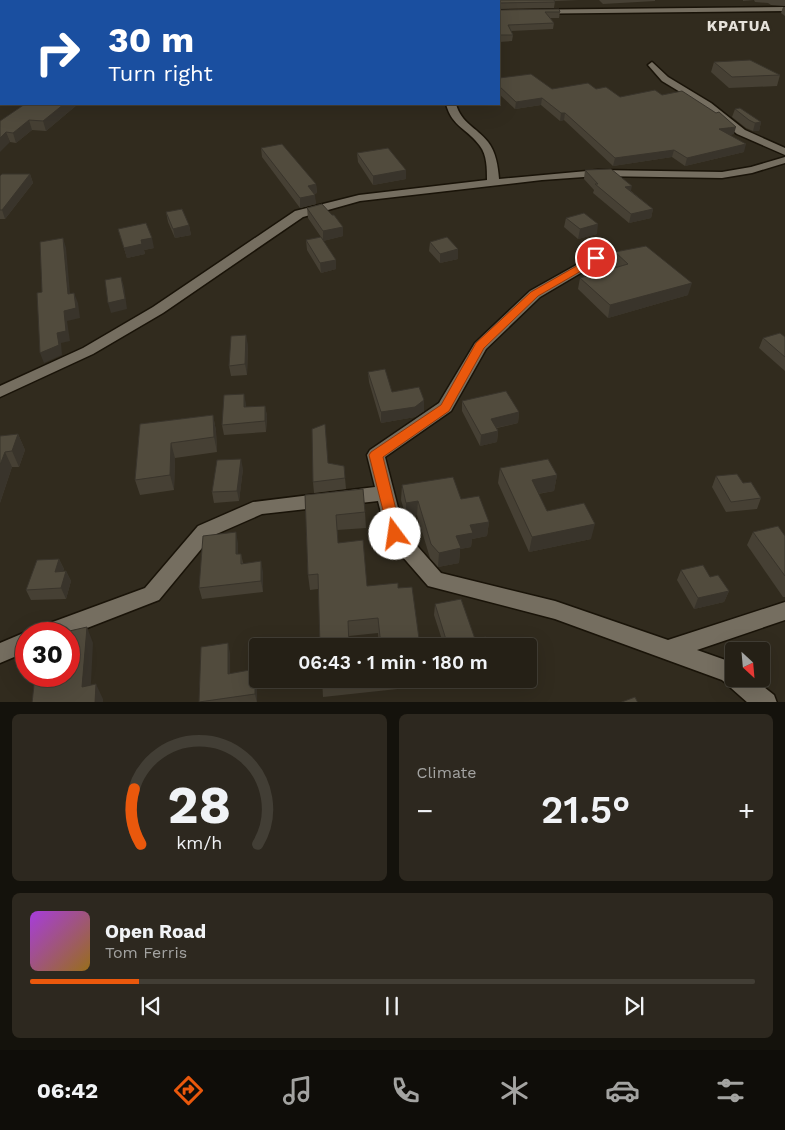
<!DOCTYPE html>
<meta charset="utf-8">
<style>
body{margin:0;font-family:"Work Sans",sans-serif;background:#2d281f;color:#f1f3f6;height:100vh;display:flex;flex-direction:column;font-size:19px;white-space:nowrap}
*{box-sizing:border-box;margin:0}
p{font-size:16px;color:#a3a3a1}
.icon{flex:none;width:28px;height:28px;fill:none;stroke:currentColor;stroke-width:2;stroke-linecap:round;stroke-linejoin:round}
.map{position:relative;height:702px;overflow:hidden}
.sheet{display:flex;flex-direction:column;gap:12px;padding:12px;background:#14120c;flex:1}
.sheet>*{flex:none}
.top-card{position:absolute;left:0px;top:0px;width:500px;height:105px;box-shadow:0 5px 20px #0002,0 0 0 1px #423e35;background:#1a4fa0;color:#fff;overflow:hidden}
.needle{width:32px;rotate:154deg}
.tools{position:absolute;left:725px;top:642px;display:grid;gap:10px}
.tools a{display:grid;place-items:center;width:45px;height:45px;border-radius:5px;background:#252016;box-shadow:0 5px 20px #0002,0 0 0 1px #423e35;font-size:25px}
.speed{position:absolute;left:15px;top:622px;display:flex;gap:10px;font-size:25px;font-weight:700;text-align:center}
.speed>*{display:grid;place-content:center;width:65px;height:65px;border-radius:50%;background:#252016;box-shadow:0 5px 20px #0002,0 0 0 1px #423e35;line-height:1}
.speed .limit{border:8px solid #d22;background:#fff;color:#111}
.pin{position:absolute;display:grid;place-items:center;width:42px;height:42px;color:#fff;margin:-21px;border:2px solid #fff;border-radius:50%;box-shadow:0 1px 5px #0007}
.me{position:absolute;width:55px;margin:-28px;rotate:346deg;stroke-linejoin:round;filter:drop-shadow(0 0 4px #0008)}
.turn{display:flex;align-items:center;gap:18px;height:105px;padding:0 25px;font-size:22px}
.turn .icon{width:65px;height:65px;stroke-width:2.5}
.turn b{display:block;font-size:35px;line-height:42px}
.big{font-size:38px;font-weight:600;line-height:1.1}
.sheet .widget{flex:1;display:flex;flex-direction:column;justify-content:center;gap:8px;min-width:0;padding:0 18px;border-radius:8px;background:#2d281f}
.sheet .dial{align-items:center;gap:0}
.dial svg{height:130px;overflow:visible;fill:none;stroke:#423e35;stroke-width:7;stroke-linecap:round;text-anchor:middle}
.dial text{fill:#f1f3f6;stroke:none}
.song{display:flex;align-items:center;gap:15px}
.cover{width:60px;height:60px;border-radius:8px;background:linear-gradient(135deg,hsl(280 70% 55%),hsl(40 70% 35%))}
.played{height:5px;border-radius:2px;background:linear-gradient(90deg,#ea580c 15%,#423e35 15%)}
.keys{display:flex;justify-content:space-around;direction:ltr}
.heat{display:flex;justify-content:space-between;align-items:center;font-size:28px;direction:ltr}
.sheet .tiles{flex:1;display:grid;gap:12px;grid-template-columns:1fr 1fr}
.widget:last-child{grid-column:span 2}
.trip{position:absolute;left:249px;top:638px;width:288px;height:50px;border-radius:5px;background:#252016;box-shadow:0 5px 20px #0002,0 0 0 1px #423e35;font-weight:600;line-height:50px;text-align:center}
.tab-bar{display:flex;height:80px;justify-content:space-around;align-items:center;background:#0f0d09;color:#a3a3a1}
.tab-bar .icon{width:35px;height:35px}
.tab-bar .on{color:#ea580c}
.tab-bar b{font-size:22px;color:#f1f3f6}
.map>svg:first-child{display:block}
</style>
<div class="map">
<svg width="785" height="703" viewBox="0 0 785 703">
<rect width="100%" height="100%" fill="#312b1e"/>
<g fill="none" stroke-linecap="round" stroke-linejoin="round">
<defs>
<g id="street">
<polygon points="446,0 454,0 454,1 447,1"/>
<polygon points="652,62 668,77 711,103 745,130 785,148 785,155 737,134 705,107 662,81 648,65"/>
<path d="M446 104H456C461 123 476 127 488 142 496 152 498 166 499 179L598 170 722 172 751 167 785 157V163L752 173 722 178 598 176 542 180 360 201 303 217 163 313 93 354 0 397V386L83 348 153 307 295 211 359 195 487 180C487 169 487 155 480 146 468 129 452 127 446 104Z"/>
<polygon points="596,254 601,255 602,258 601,261 540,297 486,349 451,411 385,457 404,531 441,573 555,601 668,640 785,602 785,620 697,650 734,663 734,679 754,679 774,695 777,703 748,703 722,680 555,619 428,586 388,540 378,501 262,514 212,536 159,600 69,635 69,634 36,634 39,627 145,588 198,526 253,502 375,487 367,455 370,450 439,403 475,343 530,291"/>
<polygon points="26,632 30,634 26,634 26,652 0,663 0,643"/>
</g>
<g id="secondary">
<polygon points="785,7 785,11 499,14 499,10"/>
<rect x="0" y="13" width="1" height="4"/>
</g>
</defs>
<use href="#street" stroke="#191308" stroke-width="3"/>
<use href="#secondary" stroke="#191308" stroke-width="3"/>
<use href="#street" fill="#756e60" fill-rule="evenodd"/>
<use href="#secondary" fill="#756e60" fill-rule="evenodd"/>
</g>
<g fill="#464034">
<polygon points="458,0 579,0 555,1 554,8 499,9 499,1 459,1"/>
<polygon points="599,0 655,0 655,1 603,4"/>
<polygon points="743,0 785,0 785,6 771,5 768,3 755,2 754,0 743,1"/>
<polygon points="783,7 785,7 785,16 781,13"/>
<polygon points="499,9 500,10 560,12 559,18 550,18 554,23 553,29 511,31 513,35 512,41 499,42"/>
<polygon points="714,62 780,75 777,86 729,88 711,72"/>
<polygon points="499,78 552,89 596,89 734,134 729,135 744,152 685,166 672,157 613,166 564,120 560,121 541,105 515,109 499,94"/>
<polygon points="78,104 46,131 32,130 16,143 10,142 0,121"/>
<polygon points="735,109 761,122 759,131 753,131 746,128 732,117"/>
<polygon points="261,148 316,184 317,193 314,194 316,204 300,208 262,157"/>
<polygon points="357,153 406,170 406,179 373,185 358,162"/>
<polygon points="585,170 631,191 653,209 651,218 629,223 593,193 594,190 584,179"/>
<polygon points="30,174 33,183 5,219 0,219 0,176"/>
<polygon points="307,208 332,215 343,227 343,236 323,241 336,260 336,269 321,273 307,250 306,240 321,237 308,218"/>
<polygon points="166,212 189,225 191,235 175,238 168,222"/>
<polygon points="566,218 597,234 578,239 564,227"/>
<polygon points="118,229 154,248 144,250 145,254 127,258"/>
<polygon points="430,242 458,249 458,259 440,263 429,251"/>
<polygon points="615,252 688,295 608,318 578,289 580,278 617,267 613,264"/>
<polygon points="785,337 785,371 759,348 763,338"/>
<polygon points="248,345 247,375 231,376 229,366"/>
<polygon points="368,372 392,392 424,411 415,417 381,423 369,382"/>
<polygon points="462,401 519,412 518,423 497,428 498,431 497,442 480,446 462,411"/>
<polygon points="246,404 246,407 265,406 267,416 266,432 224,435 222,425"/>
<polygon points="213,415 216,431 217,452 175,458 174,490 140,495 135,480 140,424"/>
<polygon points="18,434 25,450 19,467 12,467 0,503 0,436"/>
<polygon points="328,463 344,466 346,489 314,493 313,482"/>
<polygon points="500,468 557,475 554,491 538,494 547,511 591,539 529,552 498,483"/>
<polygon points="243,469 239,501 214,503 212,492"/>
<polygon points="716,476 743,483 761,498 757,509 726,512 712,487"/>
<polygon points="402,485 461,499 489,522 487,536 472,539 471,547 460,549 459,563 438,567 430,558 417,515 406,517 401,500"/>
<polygon points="305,495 365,512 366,528 337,530 338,543 367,586 398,588 420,646 379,646 378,633 349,636 318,589 310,590 308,575"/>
<polygon points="753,532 785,536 785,597 783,597 747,545"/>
<polygon points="238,543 238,554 241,554 243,563 263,572 263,592 202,599 199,588"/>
<polygon points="59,559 64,569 63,571 66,571 71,581 66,599 31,600 26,590"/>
<polygon points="681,570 710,577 729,591 724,602 694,609 677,580"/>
<polygon points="435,604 475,639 489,646 444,646 434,615"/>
<polygon points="230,653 230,673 257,679 257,703 199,703"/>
<polygon points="322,679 416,679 416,687 323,697"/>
</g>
<g fill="#39342b">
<polygon points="542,98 541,105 515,109 516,102"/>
<polygon points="64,104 78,104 46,131 43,121"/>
<polygon points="561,113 565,113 564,120 560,121"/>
<polygon points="29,120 32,130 16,143 13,133"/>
<polygon points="761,122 759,131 753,131 755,123"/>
<polygon points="736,127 734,134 717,137 719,129"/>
<polygon points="6,132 10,142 0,152 0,138"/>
<polygon points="746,144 744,152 685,166 687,158"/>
<polygon points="674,150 672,157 613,166 615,158"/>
<polygon points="406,170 406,179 373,185 373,176"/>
<polygon points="30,174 33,183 5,219 2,210"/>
<polygon points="316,184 317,193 309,195 308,186"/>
<polygon points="632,186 630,195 625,187"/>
<polygon points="315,195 316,204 300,208 300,198"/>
<polygon points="653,209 651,218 629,223 631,214"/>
<polygon points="598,224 597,234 578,239 580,229"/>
<polygon points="189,225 191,235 175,238 173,229"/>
<polygon points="343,227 343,236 323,241 323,231"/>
<polygon points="63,238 66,248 71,304 68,294"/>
<polygon points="152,238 154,248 144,250 145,254 127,258 124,248 141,240"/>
<polygon points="458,249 458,259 440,263 440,254"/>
<polygon points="336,260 336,269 321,273 320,263"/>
<polygon points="121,277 124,287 127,309 111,313 108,303"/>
<polygon points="692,283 688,295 608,318 610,305"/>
<polygon points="74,293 78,303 80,318 67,321 70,341 61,343 62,355 44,363 40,353 57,333 64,311"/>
<polygon points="246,335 248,345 247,375 245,364"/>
<polygon points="244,394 246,404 245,418 244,407"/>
<polygon points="424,400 424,411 415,417 381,423 381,412"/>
<polygon points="265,406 267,416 266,432 265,421"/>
<polygon points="519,412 518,423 490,429 491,419"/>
<polygon points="213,415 216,431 217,452 214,437"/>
<polygon points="498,431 497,442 480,446 481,435"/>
<polygon points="18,434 25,450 19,467 12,451"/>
<polygon points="171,443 175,458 174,490 170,475"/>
<polygon points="5,452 12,467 0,503 0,465"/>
<polygon points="241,459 243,469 239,501 237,491"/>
<polygon points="557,475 554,491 529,495 532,480"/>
<polygon points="418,501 417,515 406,517 406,503"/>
<polygon points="489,522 487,536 472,539 471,547 460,549 459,563 438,567 439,553 456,536 470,525"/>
<polygon points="595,524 591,539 529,552 532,537"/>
<polygon points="236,532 238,543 238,565 236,554"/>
<polygon points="59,559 64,569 60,582 55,572"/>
<polygon points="261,561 263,572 263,592 261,581"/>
<polygon points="66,571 71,581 66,599 61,588"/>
<polygon points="729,591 724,602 694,609 698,598"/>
<polygon points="87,627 93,643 90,702 82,687"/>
<polygon points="228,643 230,653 230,684 228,674"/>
<polygon points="255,669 257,679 257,703 255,694"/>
<polygon points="456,679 472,679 455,682"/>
<polygon points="96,684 103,699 103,703 95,703"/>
</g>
<g fill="#514b3d" stroke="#39342b">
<polygon points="463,0 554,0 555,2 499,3 499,1 464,1"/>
<polygon points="499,9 500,10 559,9 560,12 545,12 554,23 508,25 513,35 499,35"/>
<polygon points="750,60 780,75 732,77 714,62"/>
<polygon points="531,74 552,89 588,83 596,89 606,87 620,97 655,90 662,95 682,91 716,113 719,112 736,127 719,129 746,144 687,158 674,150 615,158 565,113 561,113 542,98 516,102 499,86 499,78"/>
<polygon points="25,104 64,104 43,121 29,120 13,133 6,132 0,138 0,121"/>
<polygon points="740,108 761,122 755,123 749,120 735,109"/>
<polygon points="282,144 316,184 308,186 315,195 300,198 261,148"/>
<polygon points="388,148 406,170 373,176 357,153"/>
<polygon points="611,169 632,186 625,187 653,209 631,214 595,184 598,184 585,170"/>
<polygon points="2,174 30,174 2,210 0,210 0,176"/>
<polygon points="322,204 332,215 334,215 343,227 323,231 307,208"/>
<polygon points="182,209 189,225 173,229 166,212"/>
<polygon points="584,213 598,224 580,229 566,218"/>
<polygon points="146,223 152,238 141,240 142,244 124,248 118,229"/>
<polygon points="321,237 336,260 320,263 306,240"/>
<polygon points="447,237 458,249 440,254 430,242"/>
<polygon points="63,238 68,294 74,293 76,308 64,311 66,331 57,333 59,345 40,353 37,293 42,292 40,242"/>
<polygon points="646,246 692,283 610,305 580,278 628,264 615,252"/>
<polygon points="121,277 125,299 108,303 105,280"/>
<polygon points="780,333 785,337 785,357 763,338"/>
<polygon points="246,335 245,364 229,366 231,336"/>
<polygon points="385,369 392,392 419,387 424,400 415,407 381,412 368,372"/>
<polygon points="506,391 519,412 491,419 498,431 481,435 462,401"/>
<polygon points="244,394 244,407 265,406 265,421 222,425 224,395"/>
<polygon points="213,415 214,437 171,443 170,475 135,480 140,424"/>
<polygon points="325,424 328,463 344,466 345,478 313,482 312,429"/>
<polygon points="18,434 12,451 5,452 0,465 0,436"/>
<polygon points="241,459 237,491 212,492 217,460"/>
<polygon points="548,459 557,475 532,480 547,511 584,503 595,524 532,537 500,468"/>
<polygon points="737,474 743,483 751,482 761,498 731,502 716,476"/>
<polygon points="453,477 461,499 479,496 489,522 470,525 473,533 456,536 461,548 439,553 431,544 418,501 406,503 402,485"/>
<polygon points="363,489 365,512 336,515 338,543 363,540 367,586 398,583 398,588 412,587 420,646 380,646 381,646 378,618 348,621 349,646 320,646 318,574 308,575 305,495"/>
<polygon points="778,526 785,536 785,576 753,532"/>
<polygon points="236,532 236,554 241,554 241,564 261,561 261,581 199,588 203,536"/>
<polygon points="59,559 55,572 66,571 61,588 26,590 37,560"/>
<polygon points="703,565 710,577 718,575 729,591 698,598 681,570"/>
<polygon points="461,599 475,639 486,637 489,646 448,646 435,604"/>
<polygon points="87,627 82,687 96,684 95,703 32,703 35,676 69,676 69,634 56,634"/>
<polygon points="228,643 228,674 255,669 255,694 199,702 201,647"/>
<polygon points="322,679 354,679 322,682"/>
<polygon points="635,697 638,703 619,703"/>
</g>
<polygon fill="#ea580c" stroke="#983908" points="596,255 601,258 600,260 538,296 484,348 449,411 383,457 402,534 400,538 395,540 390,538 369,455 371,452 441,405 476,343 531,292"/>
<g text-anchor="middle" stroke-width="5" stroke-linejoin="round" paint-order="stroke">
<g font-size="15" font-weight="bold" letter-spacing="1" fill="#e6e2da" stroke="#312b1e">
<text x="739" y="31">KPATUA</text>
</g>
</g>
</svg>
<div class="tools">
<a><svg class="needle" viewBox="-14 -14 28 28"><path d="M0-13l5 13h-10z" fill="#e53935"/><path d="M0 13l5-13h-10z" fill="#a3a3a1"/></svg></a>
</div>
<div class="speed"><div class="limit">30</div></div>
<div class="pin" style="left:596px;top:258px;background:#d93025"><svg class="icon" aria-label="arrive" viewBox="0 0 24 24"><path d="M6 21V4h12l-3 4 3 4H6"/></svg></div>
<svg class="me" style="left:395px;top:534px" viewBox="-20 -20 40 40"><circle r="19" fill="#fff"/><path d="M0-13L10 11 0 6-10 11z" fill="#ea580c"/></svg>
<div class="trip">06:43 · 1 min · 180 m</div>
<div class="top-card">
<div class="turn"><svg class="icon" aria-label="right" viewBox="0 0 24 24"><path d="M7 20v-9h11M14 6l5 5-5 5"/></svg><div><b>30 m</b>Turn right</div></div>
</div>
</div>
<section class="sheet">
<div class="tiles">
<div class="widget dial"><svg viewBox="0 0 100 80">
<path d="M14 69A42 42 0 1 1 86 69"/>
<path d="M14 69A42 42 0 0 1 10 35" stroke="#ea580c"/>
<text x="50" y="56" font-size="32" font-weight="700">28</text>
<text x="50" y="72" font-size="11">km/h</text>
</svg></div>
<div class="widget"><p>Climate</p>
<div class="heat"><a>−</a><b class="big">21.5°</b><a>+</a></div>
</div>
<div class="widget">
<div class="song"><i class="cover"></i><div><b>Open Road</b><p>Tom Ferris</p></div></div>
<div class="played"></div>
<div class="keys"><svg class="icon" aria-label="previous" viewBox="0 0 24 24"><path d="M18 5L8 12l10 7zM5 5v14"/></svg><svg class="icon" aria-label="pause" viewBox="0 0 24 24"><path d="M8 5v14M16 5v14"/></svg><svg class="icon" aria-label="next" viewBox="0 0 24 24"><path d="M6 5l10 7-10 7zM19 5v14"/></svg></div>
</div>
</div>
</section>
<nav class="tab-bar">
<b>06:42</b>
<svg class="icon on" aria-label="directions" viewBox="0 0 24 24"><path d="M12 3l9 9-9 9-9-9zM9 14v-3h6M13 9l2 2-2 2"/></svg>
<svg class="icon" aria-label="music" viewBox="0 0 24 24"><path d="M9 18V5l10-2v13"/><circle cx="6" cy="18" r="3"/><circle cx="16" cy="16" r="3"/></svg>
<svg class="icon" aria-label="phone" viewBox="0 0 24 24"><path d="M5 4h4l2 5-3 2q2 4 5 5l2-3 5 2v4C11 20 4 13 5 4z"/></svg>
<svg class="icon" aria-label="climate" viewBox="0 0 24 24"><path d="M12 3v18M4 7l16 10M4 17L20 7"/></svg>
<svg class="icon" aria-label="car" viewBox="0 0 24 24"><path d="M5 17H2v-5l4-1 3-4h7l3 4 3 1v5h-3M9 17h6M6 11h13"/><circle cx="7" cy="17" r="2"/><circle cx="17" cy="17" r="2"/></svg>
<svg class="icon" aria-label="filters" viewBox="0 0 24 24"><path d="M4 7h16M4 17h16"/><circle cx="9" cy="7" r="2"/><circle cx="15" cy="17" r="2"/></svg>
</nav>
